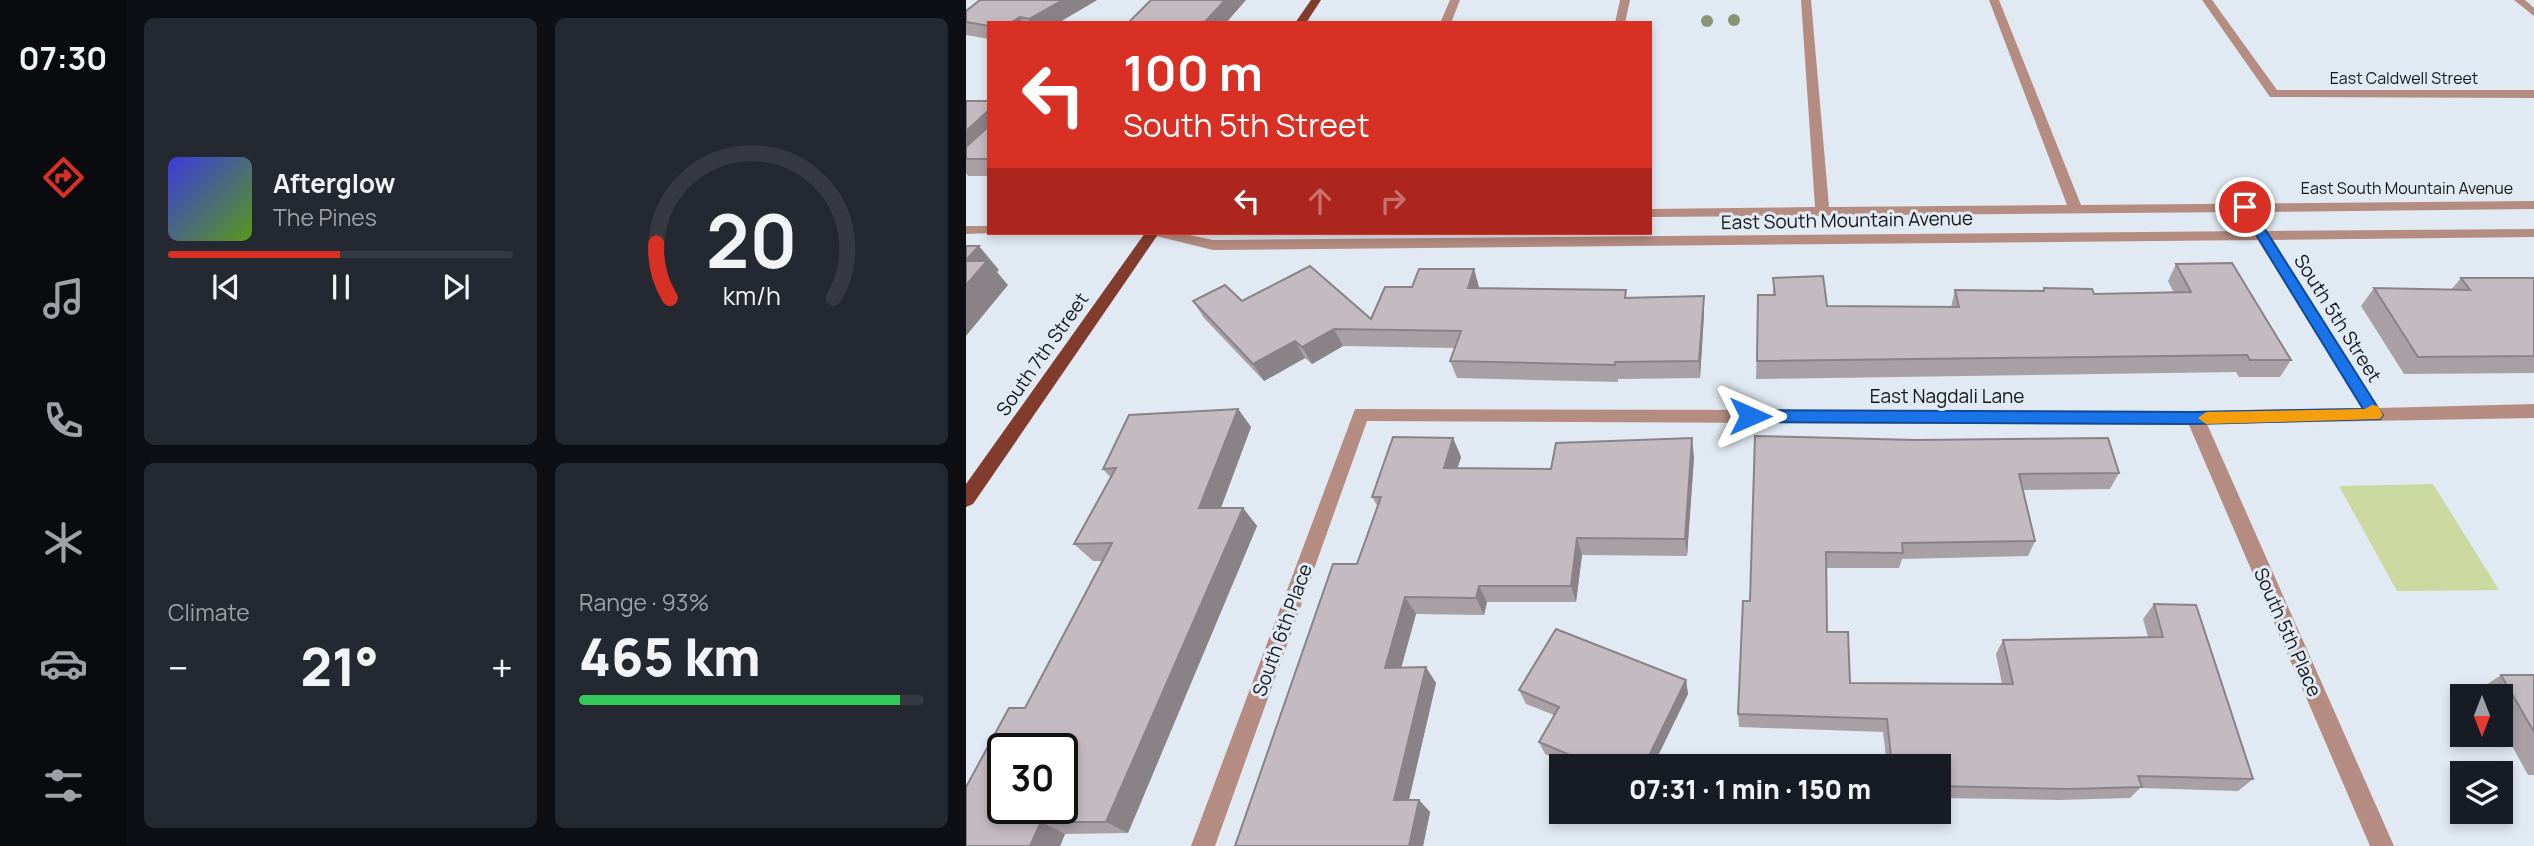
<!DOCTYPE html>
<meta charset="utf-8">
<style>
body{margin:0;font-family:Manrope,sans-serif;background:#242831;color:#f1f3f6;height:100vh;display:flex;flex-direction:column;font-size:26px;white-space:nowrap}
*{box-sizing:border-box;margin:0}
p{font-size:23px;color:#9ea1a6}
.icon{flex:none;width:38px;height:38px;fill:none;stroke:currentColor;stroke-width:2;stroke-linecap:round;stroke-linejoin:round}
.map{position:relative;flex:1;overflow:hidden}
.sheet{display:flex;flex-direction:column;gap:18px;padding:18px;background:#0d0f14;width:840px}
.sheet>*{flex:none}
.hud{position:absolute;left:21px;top:21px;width:665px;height:214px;border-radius:0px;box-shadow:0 4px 10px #0003;background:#d93025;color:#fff;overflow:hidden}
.needle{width:46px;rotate:180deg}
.tools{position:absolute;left:1484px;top:684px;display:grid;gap:14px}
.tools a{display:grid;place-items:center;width:63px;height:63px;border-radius:0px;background:#171b24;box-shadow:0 4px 10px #0003;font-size:35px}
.speed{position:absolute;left:21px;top:733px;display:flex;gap:14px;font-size:35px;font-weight:700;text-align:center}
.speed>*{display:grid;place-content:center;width:91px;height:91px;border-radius:50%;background:#171b24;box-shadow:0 4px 10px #0003;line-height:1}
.speed .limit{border:4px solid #111;border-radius:10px;background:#fff;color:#111}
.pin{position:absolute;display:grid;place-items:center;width:60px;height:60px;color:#fff;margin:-30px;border:4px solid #fff;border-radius:50%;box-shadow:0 2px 7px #0007}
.me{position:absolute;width:77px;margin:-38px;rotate:90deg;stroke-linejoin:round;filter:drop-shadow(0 0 5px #0008)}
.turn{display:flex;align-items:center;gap:24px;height:147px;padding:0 21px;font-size:32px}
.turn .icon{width:91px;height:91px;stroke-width:2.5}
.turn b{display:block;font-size:49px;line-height:60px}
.lanes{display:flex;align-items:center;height:66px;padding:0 21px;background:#0003;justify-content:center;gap:35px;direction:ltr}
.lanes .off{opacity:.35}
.big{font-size:52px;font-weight:800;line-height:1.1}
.sheet .card{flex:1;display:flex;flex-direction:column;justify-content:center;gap:10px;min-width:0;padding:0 24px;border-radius:10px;background:#242831}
.sheet .dial{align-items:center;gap:0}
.dial svg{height:182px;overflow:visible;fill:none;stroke:#363941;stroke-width:7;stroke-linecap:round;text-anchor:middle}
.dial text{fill:#f1f3f6;stroke:none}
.song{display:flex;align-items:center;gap:21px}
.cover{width:84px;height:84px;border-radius:10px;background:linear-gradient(135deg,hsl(240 70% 55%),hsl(90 70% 35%))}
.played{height:7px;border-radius:4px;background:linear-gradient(90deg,#d93025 50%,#363941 50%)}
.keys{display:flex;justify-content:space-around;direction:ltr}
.heat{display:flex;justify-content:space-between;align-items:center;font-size:38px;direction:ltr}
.charge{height:10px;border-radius:5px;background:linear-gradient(90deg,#34c759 93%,#363941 0)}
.sheet .tiles{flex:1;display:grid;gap:18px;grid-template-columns:repeat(2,1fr)}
.trip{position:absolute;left:583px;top:754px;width:402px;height:70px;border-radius:0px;background:#171b24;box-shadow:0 4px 10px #0003;font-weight:800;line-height:70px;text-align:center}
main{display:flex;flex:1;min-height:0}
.menu{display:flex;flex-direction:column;width:126px;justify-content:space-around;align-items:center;background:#090b0e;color:#9ea1a6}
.menu .icon{width:49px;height:49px}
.menu .on{color:#d93025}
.menu b{font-size:32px;color:#f1f3f6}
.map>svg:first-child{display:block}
</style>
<main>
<nav class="menu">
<b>07:30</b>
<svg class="icon on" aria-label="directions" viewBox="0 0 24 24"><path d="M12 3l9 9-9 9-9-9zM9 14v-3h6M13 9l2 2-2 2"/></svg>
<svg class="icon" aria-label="music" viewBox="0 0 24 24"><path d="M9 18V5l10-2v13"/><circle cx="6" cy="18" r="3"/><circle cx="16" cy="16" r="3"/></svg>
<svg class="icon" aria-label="phone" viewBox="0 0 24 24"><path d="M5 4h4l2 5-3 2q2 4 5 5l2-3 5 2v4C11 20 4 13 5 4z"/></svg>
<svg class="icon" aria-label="climate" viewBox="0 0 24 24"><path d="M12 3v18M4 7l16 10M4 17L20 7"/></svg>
<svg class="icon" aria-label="car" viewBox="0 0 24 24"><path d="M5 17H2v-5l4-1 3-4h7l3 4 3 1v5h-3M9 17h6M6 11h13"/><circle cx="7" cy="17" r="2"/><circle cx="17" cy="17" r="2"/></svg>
<svg class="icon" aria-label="filters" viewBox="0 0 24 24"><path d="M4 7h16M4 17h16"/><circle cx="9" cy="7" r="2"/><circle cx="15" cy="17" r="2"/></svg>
</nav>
<section class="sheet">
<div class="tiles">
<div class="card">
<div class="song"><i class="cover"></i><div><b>Afterglow</b><p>The Pines</p></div></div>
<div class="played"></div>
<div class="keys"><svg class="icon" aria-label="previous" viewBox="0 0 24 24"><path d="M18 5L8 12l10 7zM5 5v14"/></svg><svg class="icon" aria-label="pause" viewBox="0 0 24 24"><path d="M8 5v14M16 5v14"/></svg><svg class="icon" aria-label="next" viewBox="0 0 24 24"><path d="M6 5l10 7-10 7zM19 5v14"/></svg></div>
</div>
<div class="card dial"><svg viewBox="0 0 100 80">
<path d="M14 69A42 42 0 1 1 86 69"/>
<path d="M14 69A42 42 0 0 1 8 45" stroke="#d93025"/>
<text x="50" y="56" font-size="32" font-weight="700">20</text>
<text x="50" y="72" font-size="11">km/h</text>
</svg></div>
<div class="card"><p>Climate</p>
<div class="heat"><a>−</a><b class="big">21°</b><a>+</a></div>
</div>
<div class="card"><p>Range · 93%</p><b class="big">465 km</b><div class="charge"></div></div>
</div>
</section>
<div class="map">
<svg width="1568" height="846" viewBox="0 0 1568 846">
<rect width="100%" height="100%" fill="#e1eaf3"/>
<polygon fill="#cbd9a1" points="1467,484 1533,590 1431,591 1373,486"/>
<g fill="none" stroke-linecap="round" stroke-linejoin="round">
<g fill="#b58c82" fill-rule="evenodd">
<polygon points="484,0 494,0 485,23 474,23"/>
<polygon points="654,0 664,0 659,23 649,23"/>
<polygon points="835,0 845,0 863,207 1101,205 1023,0 1033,0 1115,205 1568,201 1568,209 1289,212 1301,231 1568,229 1568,237 1307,240 1413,408 1568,404 1568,418 1241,424 1428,846 1404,846 1223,425 401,421 249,846 225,846 389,409 1229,411 1396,408 1292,240 247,250 190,236 188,233 214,233 247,240 1287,231 1275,212 684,217 684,209 849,207"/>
<polygon points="1236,0 1246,0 1311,90 1568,90 1568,98 1304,97"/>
<polygon points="1548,0 1559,0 1568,8 1568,16"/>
<polygon points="0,226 23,226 23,233 28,233 0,234"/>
</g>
<g fill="#823c2e" fill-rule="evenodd">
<polygon points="345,0 355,0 340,23 329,23"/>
<polygon points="179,233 193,233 7,504 0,507 0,484"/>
</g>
</g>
<g fill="#8a9472">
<circle cx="768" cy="20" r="6"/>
<circle cx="741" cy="21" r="6"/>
</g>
<g fill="#a9a0a6">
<polygon points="131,0 92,23 23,23 23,39 0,35 0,11"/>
<polygon points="0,101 23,101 23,176 2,176 0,173"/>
<polygon points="1210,264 1325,360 1314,377 1273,377 1270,372 790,379 792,295 807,295 807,278 861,306 985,307 989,290 1077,291 1078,288 1128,294 1208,293 1202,281"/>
<polygon points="1495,278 1568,278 1568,373 1438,374 1395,306 1408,288 1485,290"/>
<polygon points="446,287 513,287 513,288 661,297 738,296 738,314 734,378 652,379 652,382 491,378 484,361 489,348 377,346 346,364 339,358 298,381 238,318 227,301 276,301 405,319"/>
<polygon points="272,409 285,427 255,508 277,508 291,526 162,833 99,834 94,846 0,846 59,708 137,561 127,561 108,544 145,478 137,469"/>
<polygon points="789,436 1153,473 1144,489 1057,490 1069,541 1062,556 936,559 933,568 861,568 861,632 884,683 1036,684 1030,654 1037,640 1182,637 1177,619 1188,604 1287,779 1272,791 1174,788 1164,798 1093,800 973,798 973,766 921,766 917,732 773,727 772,714 784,601"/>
<polygon points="487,438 495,457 491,468 585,469 728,457 721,556 616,555 610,602 521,602 518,615 450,614 435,668 470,683 443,800 453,800 464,812 457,846 269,846 391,564 412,507 406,497"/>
<polygon points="1535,675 1568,675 1568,775 1562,775 1535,726 1535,696 1518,696 1514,689"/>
<polygon points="720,680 722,694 687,766 607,766 579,754 573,742 588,715 560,704 553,690"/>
</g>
<g fill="#898287">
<polygon points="97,0 131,0 92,23 65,23 63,19"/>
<polygon points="259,0 280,0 260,23 238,23"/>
<polygon points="54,17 57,23 44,23"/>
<polygon points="23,110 23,138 0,159 0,131"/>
<polygon points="13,246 33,270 31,272 42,285 0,336 0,260"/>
<polygon points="508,269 513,287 507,305 502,288"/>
<polygon points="738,296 738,314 734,378 733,361"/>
<polygon points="368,329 377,346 346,364 336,347"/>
<polygon points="329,341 339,358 298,381 287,364"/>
<polygon points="272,409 285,427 248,526 233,508"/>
<polygon points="487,438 495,457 486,486 478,468"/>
<polygon points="726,438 728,457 721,556 719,539"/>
<polygon points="277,508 291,526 162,833 140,822"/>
<polygon points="611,538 616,555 610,602 605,586"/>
<polygon points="513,586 521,602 518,615 510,598"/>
<polygon points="439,597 450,614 431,683 419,668"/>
<polygon points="460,667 470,683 440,812 428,800"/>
<polygon points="720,680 722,694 687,766 678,766"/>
<polygon points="453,800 464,812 457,846 443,846"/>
<polygon points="75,822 99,834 94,846 64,846"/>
</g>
<g fill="#c4bac1" stroke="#898287" stroke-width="2" fill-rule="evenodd">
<polygon points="14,0 97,0 63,19 54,17 44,23 23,23 23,26 0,22 0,11"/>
<polygon points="185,0 259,0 238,23 162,23"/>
<polygon points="0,101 23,101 23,110 0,131"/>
<polygon points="23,126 23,159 0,159 0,147"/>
<polygon points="0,246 13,246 0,260"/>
<polygon points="0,261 21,261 0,285"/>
<polygon points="1266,263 1325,360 1284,360 1281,355 791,361 792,295 809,295 807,278 857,276 861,306 993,307 989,290 1078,291 1078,288 1126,289 1128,294 1225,292 1210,264"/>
<polygon points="344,266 405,319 419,287 446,287 453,269 508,269 502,288 660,290 659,298 738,296 733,361 649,362 649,365 484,361 495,331 368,329 336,347 329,341 287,364 227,301 259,285 276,301"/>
<polygon points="1495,278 1568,278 1568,356 1452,357 1408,288 1504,290"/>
<path d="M272 409 233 508H277L140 822H75L64 846H0V787L43 708H59L146 543 108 544 150 468 137 469 163 415ZM37 749H96V808H37Z"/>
<polygon points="789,436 950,440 1142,438 1153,473 1053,474 1069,541 936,543 937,553 860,552 861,632 882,632 884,683 1047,684 1037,640 1197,637 1188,604 1230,605 1287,779 1172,776 1176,787 1103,789 973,786 973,766 926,766 921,719 772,714 777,601 784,601"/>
<polygon points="427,437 487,438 478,468 585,469 590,443 726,438 719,539 611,538 605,586 513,586 510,598 439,597 419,668 460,667 428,800 453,800 443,846 269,846 367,564 391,564 415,497 406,497"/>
<polygon points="590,629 720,680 678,766 630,766 573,742 593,707 553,690"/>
<polygon points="1535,675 1568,675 1568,732"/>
</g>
<polygon fill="#1a73e8" stroke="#114b97" stroke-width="2" points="1279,203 1285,207 1414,411 1417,415 1414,419 1228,424 784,422 776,416 784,410 1228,412 1397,409 1273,207"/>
<polygon fill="#f59e0b" points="1406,405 1412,406 1417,415 1414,419 1240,424 1232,418 1240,412 1399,409"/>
<g text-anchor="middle" stroke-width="6" stroke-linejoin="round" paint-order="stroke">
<g font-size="16" fill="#14171a" stroke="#e1eaf3">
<text x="1438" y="84">East Caldwell Street</text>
<text x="1441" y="194">East South Mountain Avenue</text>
</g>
<g font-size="19" fill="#14171a" stroke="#e1eaf3">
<text transform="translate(881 220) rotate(-1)" y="7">East South Mountain Avenue</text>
<text transform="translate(1372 318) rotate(58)" y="7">South 5th Street</text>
<text transform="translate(76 354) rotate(-55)" y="7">South 7th Street</text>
<text x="981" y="403">East Nagdali Lane</text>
<text transform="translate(316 630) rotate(-70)" y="7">South 6th Place</text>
<text transform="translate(1322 632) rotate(66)" y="7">South 5th Place</text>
</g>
</g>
</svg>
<div class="tools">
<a><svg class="needle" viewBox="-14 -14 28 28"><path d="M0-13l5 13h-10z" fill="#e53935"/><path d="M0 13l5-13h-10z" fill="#9ea1a6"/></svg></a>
<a><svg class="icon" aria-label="layers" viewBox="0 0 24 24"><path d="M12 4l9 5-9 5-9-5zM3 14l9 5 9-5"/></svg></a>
</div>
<div class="speed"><div class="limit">30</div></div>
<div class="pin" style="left:1279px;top:207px;background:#d93025"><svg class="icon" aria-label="arrive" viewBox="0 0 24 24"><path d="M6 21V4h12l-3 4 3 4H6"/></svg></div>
<svg class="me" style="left:784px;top:416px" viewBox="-20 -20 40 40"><path d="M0-17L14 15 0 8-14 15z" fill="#1a73e8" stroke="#fff" stroke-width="4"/></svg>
<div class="trip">07:31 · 1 min · 150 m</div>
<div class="hud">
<div class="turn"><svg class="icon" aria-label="left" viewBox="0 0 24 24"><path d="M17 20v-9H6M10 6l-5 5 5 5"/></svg><div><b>100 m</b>South 5th Street</div></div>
<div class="lanes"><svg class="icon" aria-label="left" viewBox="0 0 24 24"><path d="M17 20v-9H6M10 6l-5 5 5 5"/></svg><svg class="icon off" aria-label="ahead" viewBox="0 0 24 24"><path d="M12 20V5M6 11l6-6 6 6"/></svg><svg class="icon off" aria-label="right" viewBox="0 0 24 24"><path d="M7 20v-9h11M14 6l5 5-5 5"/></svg></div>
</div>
</div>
</main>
